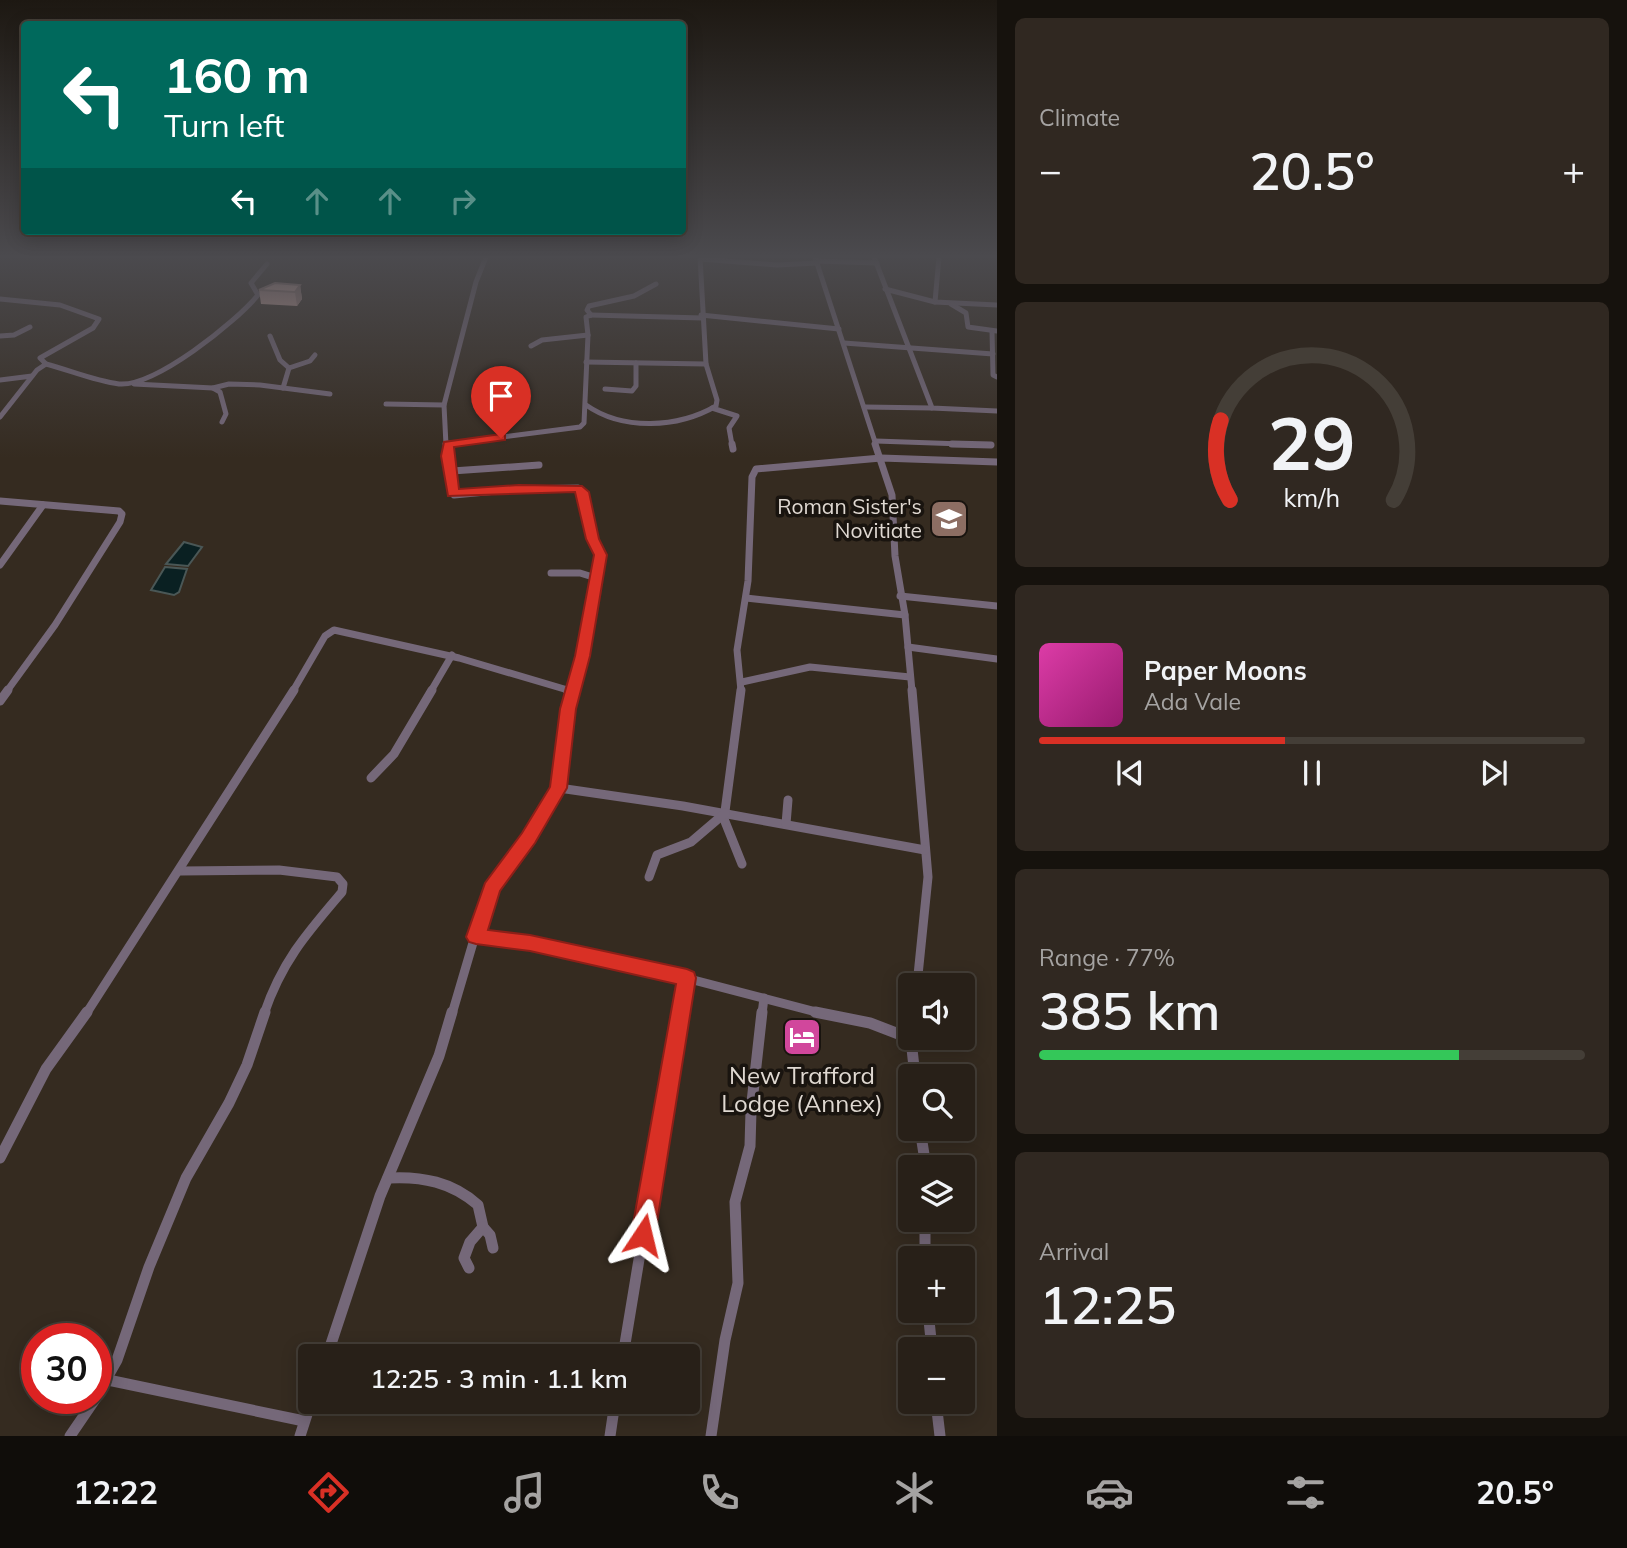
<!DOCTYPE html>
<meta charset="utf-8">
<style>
body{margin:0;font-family:Mulish,sans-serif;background:#302821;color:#f1f3f6;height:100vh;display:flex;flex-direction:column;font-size:26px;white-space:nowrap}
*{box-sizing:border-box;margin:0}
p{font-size:23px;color:#a5a3a2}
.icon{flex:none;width:38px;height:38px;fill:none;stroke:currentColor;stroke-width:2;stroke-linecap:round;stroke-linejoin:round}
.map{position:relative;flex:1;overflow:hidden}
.side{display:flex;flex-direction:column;gap:18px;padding:18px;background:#16120d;width:630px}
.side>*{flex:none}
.top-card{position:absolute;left:21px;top:21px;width:665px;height:214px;border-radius:7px;box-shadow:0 4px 18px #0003,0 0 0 2px #443e37;background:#00695c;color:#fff;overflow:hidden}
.fabs{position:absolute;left:898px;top:973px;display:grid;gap:14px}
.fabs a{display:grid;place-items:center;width:77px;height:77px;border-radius:7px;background:#282018;box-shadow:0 4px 18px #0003,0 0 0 2px #443e37;font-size:35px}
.speed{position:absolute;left:21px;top:1323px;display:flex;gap:14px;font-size:35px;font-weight:700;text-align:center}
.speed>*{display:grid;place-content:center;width:91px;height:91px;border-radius:50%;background:#282018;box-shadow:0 4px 18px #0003,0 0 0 2px #443e37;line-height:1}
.speed .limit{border:10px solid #d22;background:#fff;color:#111}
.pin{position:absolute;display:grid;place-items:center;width:60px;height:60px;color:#fff;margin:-72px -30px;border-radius:50% 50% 50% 0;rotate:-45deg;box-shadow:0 0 7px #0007}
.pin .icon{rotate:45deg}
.me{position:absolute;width:77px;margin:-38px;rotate:10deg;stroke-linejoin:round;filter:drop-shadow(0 0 5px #0008)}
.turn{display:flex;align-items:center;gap:24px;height:147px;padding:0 28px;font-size:32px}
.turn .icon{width:91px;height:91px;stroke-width:2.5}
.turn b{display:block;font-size:49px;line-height:60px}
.lanes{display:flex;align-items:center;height:66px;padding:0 28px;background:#0003;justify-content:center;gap:35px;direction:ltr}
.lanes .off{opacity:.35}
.big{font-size:52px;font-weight:600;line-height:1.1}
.side .widget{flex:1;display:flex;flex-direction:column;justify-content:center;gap:10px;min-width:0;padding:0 24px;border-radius:10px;background:#302821}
.side .dial{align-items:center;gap:0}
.dial svg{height:182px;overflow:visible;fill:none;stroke:#443e37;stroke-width:7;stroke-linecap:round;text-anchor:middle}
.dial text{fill:#f1f3f6;stroke:none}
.song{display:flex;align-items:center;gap:21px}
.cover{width:84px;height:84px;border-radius:10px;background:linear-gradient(135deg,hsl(320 70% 55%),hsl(320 70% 35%))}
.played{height:7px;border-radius:4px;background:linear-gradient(90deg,#d93025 45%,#443e37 45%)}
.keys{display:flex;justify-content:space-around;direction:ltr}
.heat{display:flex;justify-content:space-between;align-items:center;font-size:38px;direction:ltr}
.charge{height:10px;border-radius:5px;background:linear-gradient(90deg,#34c759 77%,#443e37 0)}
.trip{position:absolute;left:298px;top:1344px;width:402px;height:70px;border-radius:7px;background:#282018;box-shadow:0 4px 18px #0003,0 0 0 2px #443e37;font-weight:600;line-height:70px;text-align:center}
.tabs{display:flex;height:112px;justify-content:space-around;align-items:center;background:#100d0a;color:#a5a3a2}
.tabs .icon{width:49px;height:49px}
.tabs .active{color:#d93025}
.tabs b{font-size:32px;color:#f1f3f6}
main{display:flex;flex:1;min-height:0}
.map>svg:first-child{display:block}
</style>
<main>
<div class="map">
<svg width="997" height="1436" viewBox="0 0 997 1436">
<rect width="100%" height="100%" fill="#352b20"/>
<g fill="#0a2022" stroke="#4a5756" stroke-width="2">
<polygon points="184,542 202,547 188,566 166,564"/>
<polygon points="165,567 187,569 179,592 174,595 151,590"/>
</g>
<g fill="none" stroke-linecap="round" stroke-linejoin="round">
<g stroke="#756879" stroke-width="5">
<polyline points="815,257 876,445"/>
<polyline points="874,257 932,408 997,411"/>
<polyline points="700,259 777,265 817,263"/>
<polyline points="817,261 877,263"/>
<polyline points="885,289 935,302 997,305"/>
<polyline points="0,299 60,305 99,319 93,328 40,358 46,364 37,370 0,417"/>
<polyline points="935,302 939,257"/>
<polyline points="951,304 966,313 968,327 997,331"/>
<polyline points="591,315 703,318"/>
<polyline points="591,315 587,310 589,306 634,296 656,284"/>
<polyline points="701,315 839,329"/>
<polyline points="992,331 993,375 997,377"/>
<polyline points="0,336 14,335 30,327"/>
<polyline points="270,336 280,360 289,368"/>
<polyline points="844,343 993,354"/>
<polyline points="531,346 542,340 588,335"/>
<polyline points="586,362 706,364"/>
<path d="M46 364C69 370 95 381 119 384 155 387 236 322 258 295L251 283 267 264"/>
<polyline points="0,380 32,376"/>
<polyline points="134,384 213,388 229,384 260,385 330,394"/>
<polyline points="213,388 220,392 226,414 222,422"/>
<polyline points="283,388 289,368 310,361 315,355"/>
<polyline points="605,389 632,391 636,386 636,363"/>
<polyline points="386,404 444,405"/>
<path d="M586 405C623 431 678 428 716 406L717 400 706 364 700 257"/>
<polyline points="865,407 932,408"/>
<polyline points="712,408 737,416 729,428 732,445"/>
<polyline points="876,441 991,445"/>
<polyline points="448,444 580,427 584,423 588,335 586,317 591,315"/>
<polyline points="446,445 444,405 476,282 486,257"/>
</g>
<g stroke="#756879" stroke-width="7">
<polyline points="446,444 452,471 450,489 454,495 519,489 578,488 583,492 593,539 600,555 583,656 571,691"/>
<polyline points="448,444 451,444"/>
<polyline points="732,444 733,449"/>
<polyline points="875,444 892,495 895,556 905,615 912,691"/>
<polyline points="952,444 991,445"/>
<polyline points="452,471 539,465"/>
<polyline points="0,501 119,511 122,514 120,522 55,625 7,691"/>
<polyline points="0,565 43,505"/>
<polyline points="551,573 580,573 596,578"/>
<polyline points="900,596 997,606"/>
<polyline points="746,598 905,615"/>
<polyline points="908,647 997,659"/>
<polyline points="742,682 810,667 910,677"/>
<polyline points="293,691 325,636 334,630 459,658 571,691"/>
<polyline points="431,691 452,655"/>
<polyline points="741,691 737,650 748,581 752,477 756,469 881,458 997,462"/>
</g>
<g stroke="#756879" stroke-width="9">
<polyline points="741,690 724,819 742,864"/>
<polyline points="912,690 928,877 917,985"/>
<polyline points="0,701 8,690"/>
<polyline points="371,778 394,754 432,690"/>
<polyline points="559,788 683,806 925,850"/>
<polyline points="786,824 788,800"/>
<path d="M181 871 279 870 337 877 343 884 342 892C307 933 282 961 264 1014"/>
<polyline points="649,877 657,855 691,842 725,813"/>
<polyline points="476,937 530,943 632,964 824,1014"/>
<polyline points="86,1014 294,690"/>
<polyline points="452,1014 485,902 559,788 571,691 567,690"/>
<polyline points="680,1014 686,978"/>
<polyline points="762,1014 764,998"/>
</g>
<g stroke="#756879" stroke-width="11">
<polyline points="815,1012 870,1023 909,1038"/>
<polyline points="910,1031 915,1076"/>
<polyline points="920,1129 926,1167"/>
<polyline points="0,1158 46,1069 87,1012"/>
<path d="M388 1178C422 1176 452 1182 478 1205L483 1227 470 1242 464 1258 469 1268"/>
<polyline points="925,1220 925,1258"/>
<polyline points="483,1227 490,1235 493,1248"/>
<polyline points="928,1311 932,1349"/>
<polyline points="327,1356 380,1196 439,1056 452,1012"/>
<polyline points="623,1356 680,1012"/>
<polyline points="108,1380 304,1421"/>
<polyline points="96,1397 117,1360 149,1267 186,1178 229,1103 247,1065 265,1012"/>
<polyline points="936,1402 940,1436"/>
<polyline points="70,1436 96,1398"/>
<polyline points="300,1436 311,1402"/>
<polyline points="610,1436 615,1402"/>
<polyline points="711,1436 725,1340 738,1283 735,1202 750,1146 751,1111 762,1012"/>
</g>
</g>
<polygon fill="#d9afa9" points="300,285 302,299 297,306 261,304 259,290"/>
<polygon fill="#b08e89" points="300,285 302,299 297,306 295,292"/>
<polygon fill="#fccbc4" stroke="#b08e89" stroke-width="2" points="275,283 300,285 295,292 259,290"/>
<linearGradient id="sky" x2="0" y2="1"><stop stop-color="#1d1812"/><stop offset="0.56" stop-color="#4b4a4e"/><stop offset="1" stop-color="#4b4a4e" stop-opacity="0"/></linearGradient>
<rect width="997" height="458" fill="url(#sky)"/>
<polygon fill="#d93025" stroke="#8d1f18" stroke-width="2" points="501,434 505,435 505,440 454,447 459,489 519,485 582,486 589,492 599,539 607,555 590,656 576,709 567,788 535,843 500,891 488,930 530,935 687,969 694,972 696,978 655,1235 652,1244 643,1247 635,1244 631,1235 676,984 530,951 476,944 469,942 466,937 485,883 522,833 550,787 560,709 575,656 594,555 586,539 575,492 448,496 441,456 444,442"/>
<defs>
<symbol id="school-square" viewBox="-11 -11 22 22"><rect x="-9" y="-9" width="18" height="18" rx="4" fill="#8d6e63" stroke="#19140f"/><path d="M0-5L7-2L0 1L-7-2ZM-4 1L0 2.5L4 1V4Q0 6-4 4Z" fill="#fff"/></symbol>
<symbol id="hotel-square" viewBox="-11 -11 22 22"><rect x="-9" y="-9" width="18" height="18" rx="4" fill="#d1479c" stroke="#19140f"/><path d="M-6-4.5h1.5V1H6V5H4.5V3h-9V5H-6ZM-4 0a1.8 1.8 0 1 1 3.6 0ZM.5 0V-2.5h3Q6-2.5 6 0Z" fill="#fff"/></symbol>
</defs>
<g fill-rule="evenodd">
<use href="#school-square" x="927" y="497" width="44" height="44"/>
<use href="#hotel-square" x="780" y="1015" width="44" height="44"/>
</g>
<g text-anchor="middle" stroke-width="7" stroke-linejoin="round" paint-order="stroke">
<g font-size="21" fill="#dfd8d1" stroke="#19140f" text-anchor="end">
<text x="922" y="514">Roman Sister's<tspan x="922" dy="24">Novitiate</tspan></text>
</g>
<g font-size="24" fill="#dfd8d1" stroke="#19140f">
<text x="802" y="1084">New Trafford<tspan x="802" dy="28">Lodge (Annex)</tspan></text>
</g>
</g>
</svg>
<div class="fabs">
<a><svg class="icon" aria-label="sound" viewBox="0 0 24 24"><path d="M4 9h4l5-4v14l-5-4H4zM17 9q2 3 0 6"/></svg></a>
<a><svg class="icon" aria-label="search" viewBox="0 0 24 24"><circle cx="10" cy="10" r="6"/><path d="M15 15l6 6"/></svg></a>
<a><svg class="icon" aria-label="layers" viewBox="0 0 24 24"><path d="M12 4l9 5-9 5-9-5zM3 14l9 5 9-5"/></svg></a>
<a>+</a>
<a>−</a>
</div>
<div class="speed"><div class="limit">30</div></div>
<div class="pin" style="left:501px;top:438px;background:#d93025"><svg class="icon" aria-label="arrive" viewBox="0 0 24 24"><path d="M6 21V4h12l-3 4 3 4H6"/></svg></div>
<svg class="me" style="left:643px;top:1235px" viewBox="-20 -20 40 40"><path d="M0-17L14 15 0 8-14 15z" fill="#d93025" stroke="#fff" stroke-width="4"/></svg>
<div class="trip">12:25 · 3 min · 1.1 km</div>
<div class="top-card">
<div class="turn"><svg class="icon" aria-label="left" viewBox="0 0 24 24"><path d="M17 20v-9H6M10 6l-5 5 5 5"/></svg><div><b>160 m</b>Turn left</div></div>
<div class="lanes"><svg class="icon" aria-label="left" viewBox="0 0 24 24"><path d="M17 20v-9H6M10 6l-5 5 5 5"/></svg><svg class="icon off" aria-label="ahead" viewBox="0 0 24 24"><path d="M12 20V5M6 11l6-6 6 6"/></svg><svg class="icon off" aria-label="ahead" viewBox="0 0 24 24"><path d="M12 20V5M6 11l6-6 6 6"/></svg><svg class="icon off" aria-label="right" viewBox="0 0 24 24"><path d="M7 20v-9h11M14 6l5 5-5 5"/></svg></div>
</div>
</div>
<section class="side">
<div class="widget"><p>Climate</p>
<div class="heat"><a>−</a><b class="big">20.5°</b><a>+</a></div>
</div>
<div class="widget dial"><svg viewBox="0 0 100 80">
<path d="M14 69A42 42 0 1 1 86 69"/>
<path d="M14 69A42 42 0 0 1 10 34" stroke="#d93025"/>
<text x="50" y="56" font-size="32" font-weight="700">29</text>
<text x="50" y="72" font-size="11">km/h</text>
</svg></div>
<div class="widget">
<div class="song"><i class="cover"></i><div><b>Paper Moons</b><p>Ada Vale</p></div></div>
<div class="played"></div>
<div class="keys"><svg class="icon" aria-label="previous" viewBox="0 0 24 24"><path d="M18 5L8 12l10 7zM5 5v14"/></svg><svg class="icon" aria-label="pause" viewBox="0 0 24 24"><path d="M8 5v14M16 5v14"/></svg><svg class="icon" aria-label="next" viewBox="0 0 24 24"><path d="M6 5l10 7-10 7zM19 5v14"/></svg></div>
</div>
<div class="widget"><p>Range · 77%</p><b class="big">385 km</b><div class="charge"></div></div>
<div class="widget"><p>Arrival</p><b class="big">12:25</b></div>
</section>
</main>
<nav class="tabs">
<b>12:22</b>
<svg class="icon active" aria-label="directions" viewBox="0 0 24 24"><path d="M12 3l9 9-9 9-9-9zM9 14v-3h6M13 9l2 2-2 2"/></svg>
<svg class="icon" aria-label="music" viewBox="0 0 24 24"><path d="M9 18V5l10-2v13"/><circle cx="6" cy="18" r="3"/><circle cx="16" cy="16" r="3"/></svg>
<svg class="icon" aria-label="phone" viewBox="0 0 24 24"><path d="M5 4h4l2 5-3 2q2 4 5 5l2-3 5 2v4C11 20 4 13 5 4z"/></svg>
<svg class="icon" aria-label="climate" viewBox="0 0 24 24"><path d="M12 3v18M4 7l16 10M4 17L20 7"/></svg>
<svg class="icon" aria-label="car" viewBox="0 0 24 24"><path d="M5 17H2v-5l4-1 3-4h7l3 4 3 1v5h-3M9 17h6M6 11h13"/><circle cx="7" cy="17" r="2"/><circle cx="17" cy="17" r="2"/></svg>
<svg class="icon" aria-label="filters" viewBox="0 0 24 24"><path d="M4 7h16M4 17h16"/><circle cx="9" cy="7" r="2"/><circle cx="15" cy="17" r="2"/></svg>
<b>20.5°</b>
</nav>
